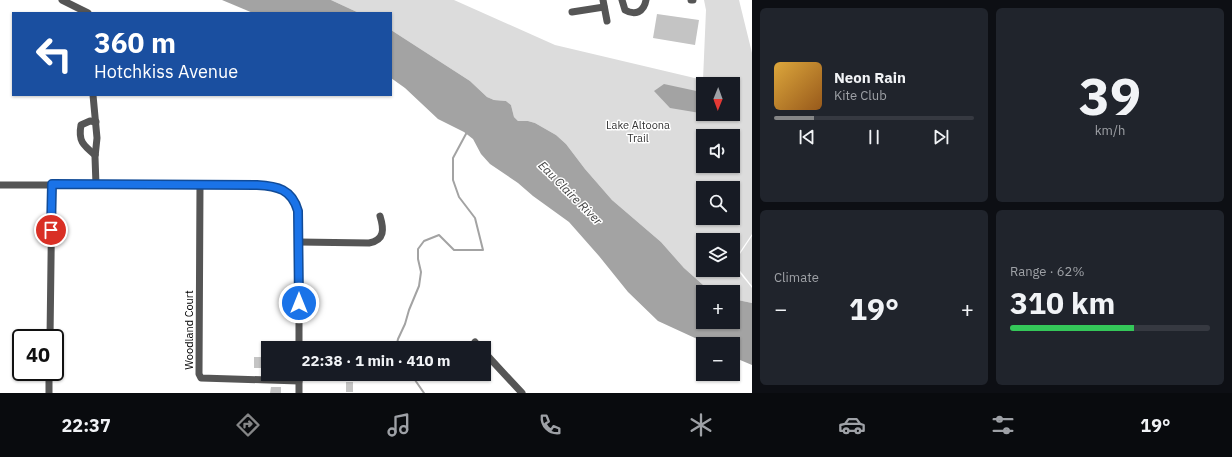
<!DOCTYPE html>
<meta charset="utf-8">
<style>
body{margin:0;font-family:"IBM Plex Sans",sans-serif;background:#20242c;color:#f1f3f6;height:100vh;display:flex;flex-direction:column;font-size:15px;white-space:nowrap}
*{box-sizing:border-box;margin:0}
p{font-size:13px;color:#9ea1a6}
.icon{flex:none;width:22px;height:22px;fill:none;stroke:currentColor;stroke-width:2;stroke-linecap:round;stroke-linejoin:round}
.map{position:relative;flex:1;overflow:hidden}
.panel{display:flex;flex-direction:column;gap:8px;padding:8px;background:#0d0f14;width:480px}
.panel>*{flex:none}
.banner{position:absolute;left:12px;top:12px;width:380px;height:84px;border-radius:0px;box-shadow:0 1px 3px #0004;background:#1a4fa0;color:#fff;overflow:hidden}
.needle{width:26px;rotate:181deg}
.controls{position:absolute;left:696px;top:77px;display:grid;gap:8px}
.controls a{display:grid;place-items:center;width:44px;height:44px;border-radius:0px;background:#171b24;box-shadow:0 1px 3px #0004;font-size:20px}
.speed{position:absolute;left:12px;top:329px;display:flex;gap:8px;font-size:20px;font-weight:700;text-align:center}
.speed>*{display:grid;place-content:center;width:52px;height:52px;border-radius:50%;background:#171b24;box-shadow:0 1px 3px #0004;line-height:1}
.speed .limit{border:2px solid #111;border-radius:6px;background:#fff;color:#111}
.pin{position:absolute;display:grid;place-items:center;width:34px;height:34px;color:#fff;margin:-17px;border:2px solid #fff;border-radius:50%;box-shadow:0 1px 4px #0007}
.me{position:absolute;width:44px;margin:-22px;rotate:0deg;stroke-linejoin:round;filter:drop-shadow(0 0 3px #0008)}
.turn{display:flex;align-items:center;gap:14px;height:84px;padding:0 16px;font-size:18px}
.turn .icon{width:52px;height:52px;stroke-width:2.5}
.turn b{display:block;font-size:28px;line-height:34px}
.big{font-size:30px;font-weight:800;line-height:1.1}
.panel .tile{flex:1;display:flex;flex-direction:column;justify-content:center;gap:6px;min-width:0;padding:0 14px;border-radius:6px;background:#20242c}
.panel .dial{align-items:center;gap:0}
.dial b{font-size:52px;line-height:1}
.song{display:flex;align-items:center;gap:12px}
.cover{width:48px;height:48px;border-radius:6px;background:linear-gradient(135deg,hsl(40 70% 55%),hsl(30 70% 35%))}
.played{height:4px;border-radius:2px;background:linear-gradient(90deg,#858687 20%,#363941 20%)}
.keys{display:flex;justify-content:space-around;direction:ltr}
.heat{display:flex;justify-content:space-between;align-items:center;font-size:22px;direction:ltr}
.charge{height:6px;border-radius:3px;background:linear-gradient(90deg,#34c759 62%,#363941 0)}
.panel .tiles{flex:1;display:grid;gap:8px;grid-template-columns:repeat(2,1fr)}
.trip{position:absolute;left:261px;top:341px;width:230px;height:40px;border-radius:0px;background:#171b24;box-shadow:0 1px 3px #0004;font-weight:800;line-height:40px;text-align:center}
.dock{display:flex;height:64px;justify-content:space-around;align-items:center;background:#090b0e;color:#9ea1a6}
.dock .icon{width:28px;height:28px}
.dock .active{color:#858687}
.dock b{font-size:18px;color:#f1f3f6}
main{display:flex;flex:1;min-height:0}
.map>svg:first-child{display:block}
</style>
<main>
<div class="map">
<svg width="752" height="393" viewBox="0 0 752 393">
<rect width="100%" height="100%" fill="#fff"/>
<g fill="#dcdcdc" fill-rule="evenodd">
<path d="M331 0H454L555 45 703 80 706 10 704 0H739L752 53V234L733 262V240H703V270H733V265L752 288V303L733 299V292L710 291 684 268 661 242 612 200 585 169 566 144 556 135 535 123 528 121H518L514 117 511 105 506 101 494 100 487 97 470 81 391 30V13H359ZM703 84H733V114H703ZM703 136H733V166H703ZM703 188H733V218H703Z"/>
<polygon points="752,236 752,286 734,263"/>
</g>
<g fill="#a3a3a3">
<polygon points="222,0 331,0 359,13 253,13"/>
<polygon points="391,30 470,81 487,97 494,100 506,101 511,105 514,117 518,121 528,121 535,123 556,135 566,144 585,169 612,200 661,242 684,268 711,292 703,292 703,322 733,322 733,299 752,303 752,365 733,357 733,344 708,344 658,321 628,292 599,256 569,222 533,196 518,183 490,164 481,154 473,139 464,132 438,119 405,88 391,78"/>
<polygon points="664,84 701,92 700,113 670,108 654,91"/>
</g>
<g fill="none" stroke-linecap="round" stroke-linejoin="round">
<g stroke="#a3a3a3" stroke-width="2">
<polyline points="396,348 398,339 405,324 409,310 419,286 421,272 418,259 418,249 424,241 439,235 454,250 483,250 475,218 459,197 453,180 453,158 467,132"/>
<polyline points="407,374 415,380 424,393"/>
</g>
</g>
<g fill="#c4c4c4">
<polygon points="657,14 699,20 695,45 653,38"/>
<rect x="254" y="357" width="9" height="11"/>
<rect x="346" y="382" width="7" height="10"/>
<polygon points="271,387 281,387 281,393 270,393"/>
</g>
<g fill="none" stroke-linecap="round" stroke-linejoin="round">
<g stroke="#555" stroke-width="7">
<polyline points="62,0 88,13"/>
<polyline points="603,0 607,21"/>
<path d="M622 0 625 10C635 16 644 12 646 0"/>
<polyline points="691,0 693,0"/>
<polyline points="572,12 604,7"/>
<polyline points="93,95 97,138 95,157 96,185"/>
<path d="M95 155C83 145 78 141 81 125L90 121 96 122"/>
<path d="M0 185H257C282 186 296 192 299 219V348"/>
<polyline points="200,185 199,374 201,378 299,381"/>
<path d="M299 242 369 243C385 240 384 229 380 216"/>
<polyline points="50,338 52,184"/>
<polyline points="475,342 480,348"/>
<polyline points="484,352 522,393"/>
<polyline points="299,374 299,393"/>
<polyline points="49,393 49,372"/>
</g>
</g>
<g fill="none" stroke-linecap="round" stroke-linejoin="round">
<defs>
<path id="route" d="M51 230 52 184 257 185C277 186 292 189 298 211L299 303"/>
</defs>
<use href="#route" stroke="#114b97" stroke-width="10"/>
<use href="#route" stroke="#1a73e8" stroke-width="7"/>
</g>
<g text-anchor="middle" stroke-width="3" stroke-linejoin="round" paint-order="stroke">
<g font-size="11" fill="#333" stroke="#fff">
<text x="638" y="129">Lake Altoona<tspan x="638" dy="13">Trail</tspan></text>
</g>
<g font-size="11" fill="#000" stroke="#fff">
<text transform="translate(189 330) rotate(-90)" y="4">Woodland Court</text>
</g>
<g font-size="12" font-style="italic" fill="#444" stroke="#fff">
<text transform="translate(570 193) rotate(45)" y="4">Eau Claire River</text>
</g>
</g>
</svg>
<div class="controls">
<a><svg class="needle" viewBox="-14 -14 28 28"><path d="M0-13l5 13h-10z" fill="#e53935"/><path d="M0 13l5-13h-10z" fill="#9ea1a6"/></svg></a>
<a><svg class="icon" aria-label="sound" viewBox="0 0 24 24"><path d="M4 9h4l5-4v14l-5-4H4zM17 9q2 3 0 6"/></svg></a>
<a><svg class="icon" aria-label="search" viewBox="0 0 24 24"><circle cx="10" cy="10" r="6"/><path d="M15 15l6 6"/></svg></a>
<a><svg class="icon" aria-label="layers" viewBox="0 0 24 24"><path d="M12 4l9 5-9 5-9-5zM3 14l9 5 9-5"/></svg></a>
<a>+</a>
<a>−</a>
</div>
<div class="speed"><div class="limit">40</div></div>
<div class="pin" style="left:51px;top:230px;background:#d93025"><svg class="icon" aria-label="arrive" viewBox="0 0 24 24"><path d="M6 21V4h12l-3 4 3 4H6"/></svg></div>
<svg class="me" style="left:299px;top:303px" viewBox="-20 -20 40 40"><circle r="17" fill="#1a73e8" stroke="#fff" stroke-width="3"/><path d="M0-11L8 9 0 5-8 9z" fill="#fff"/></svg>
<div class="trip">22:38 · 1 min · 410 m</div>
<div class="banner">
<div class="turn"><svg class="icon" aria-label="left" viewBox="0 0 24 24"><path d="M17 20v-9H6M10 6l-5 5 5 5"/></svg><div><b>360 m</b>Hotchkiss Avenue</div></div>
</div>
</div>
<section class="panel">
<div class="tiles">
<div class="tile">
<div class="song"><i class="cover"></i><div><b>Neon Rain</b><p>Kite Club</p></div></div>
<div class="played"></div>
<div class="keys"><svg class="icon" aria-label="previous" viewBox="0 0 24 24"><path d="M18 5L8 12l10 7zM5 5v14"/></svg><svg class="icon" aria-label="pause" viewBox="0 0 24 24"><path d="M8 5v14M16 5v14"/></svg><svg class="icon" aria-label="next" viewBox="0 0 24 24"><path d="M6 5l10 7-10 7zM19 5v14"/></svg></div>
</div>
<div class="tile dial"><b>39</b><p>km/h</p></div>
<div class="tile"><p>Climate</p>
<div class="heat"><a>−</a><b class="big">19°</b><a>+</a></div>
</div>
<div class="tile"><p>Range · 62%</p><b class="big">310 km</b><div class="charge"></div></div>
</div>
</section>
</main>
<nav class="dock">
<b>22:37</b>
<svg class="icon active" aria-label="directions" viewBox="0 0 24 24"><path d="M12 3l9 9-9 9-9-9zM9 14v-3h6M13 9l2 2-2 2"/></svg>
<svg class="icon" aria-label="music" viewBox="0 0 24 24"><path d="M9 18V5l10-2v13"/><circle cx="6" cy="18" r="3"/><circle cx="16" cy="16" r="3"/></svg>
<svg class="icon" aria-label="phone" viewBox="0 0 24 24"><path d="M5 4h4l2 5-3 2q2 4 5 5l2-3 5 2v4C11 20 4 13 5 4z"/></svg>
<svg class="icon" aria-label="climate" viewBox="0 0 24 24"><path d="M12 3v18M4 7l16 10M4 17L20 7"/></svg>
<svg class="icon" aria-label="car" viewBox="0 0 24 24"><path d="M5 17H2v-5l4-1 3-4h7l3 4 3 1v5h-3M9 17h6M6 11h13"/><circle cx="7" cy="17" r="2"/><circle cx="17" cy="17" r="2"/></svg>
<svg class="icon" aria-label="filters" viewBox="0 0 24 24"><path d="M4 7h16M4 17h16"/><circle cx="9" cy="7" r="2"/><circle cx="15" cy="17" r="2"/></svg>
<b>19°</b>
</nav>
